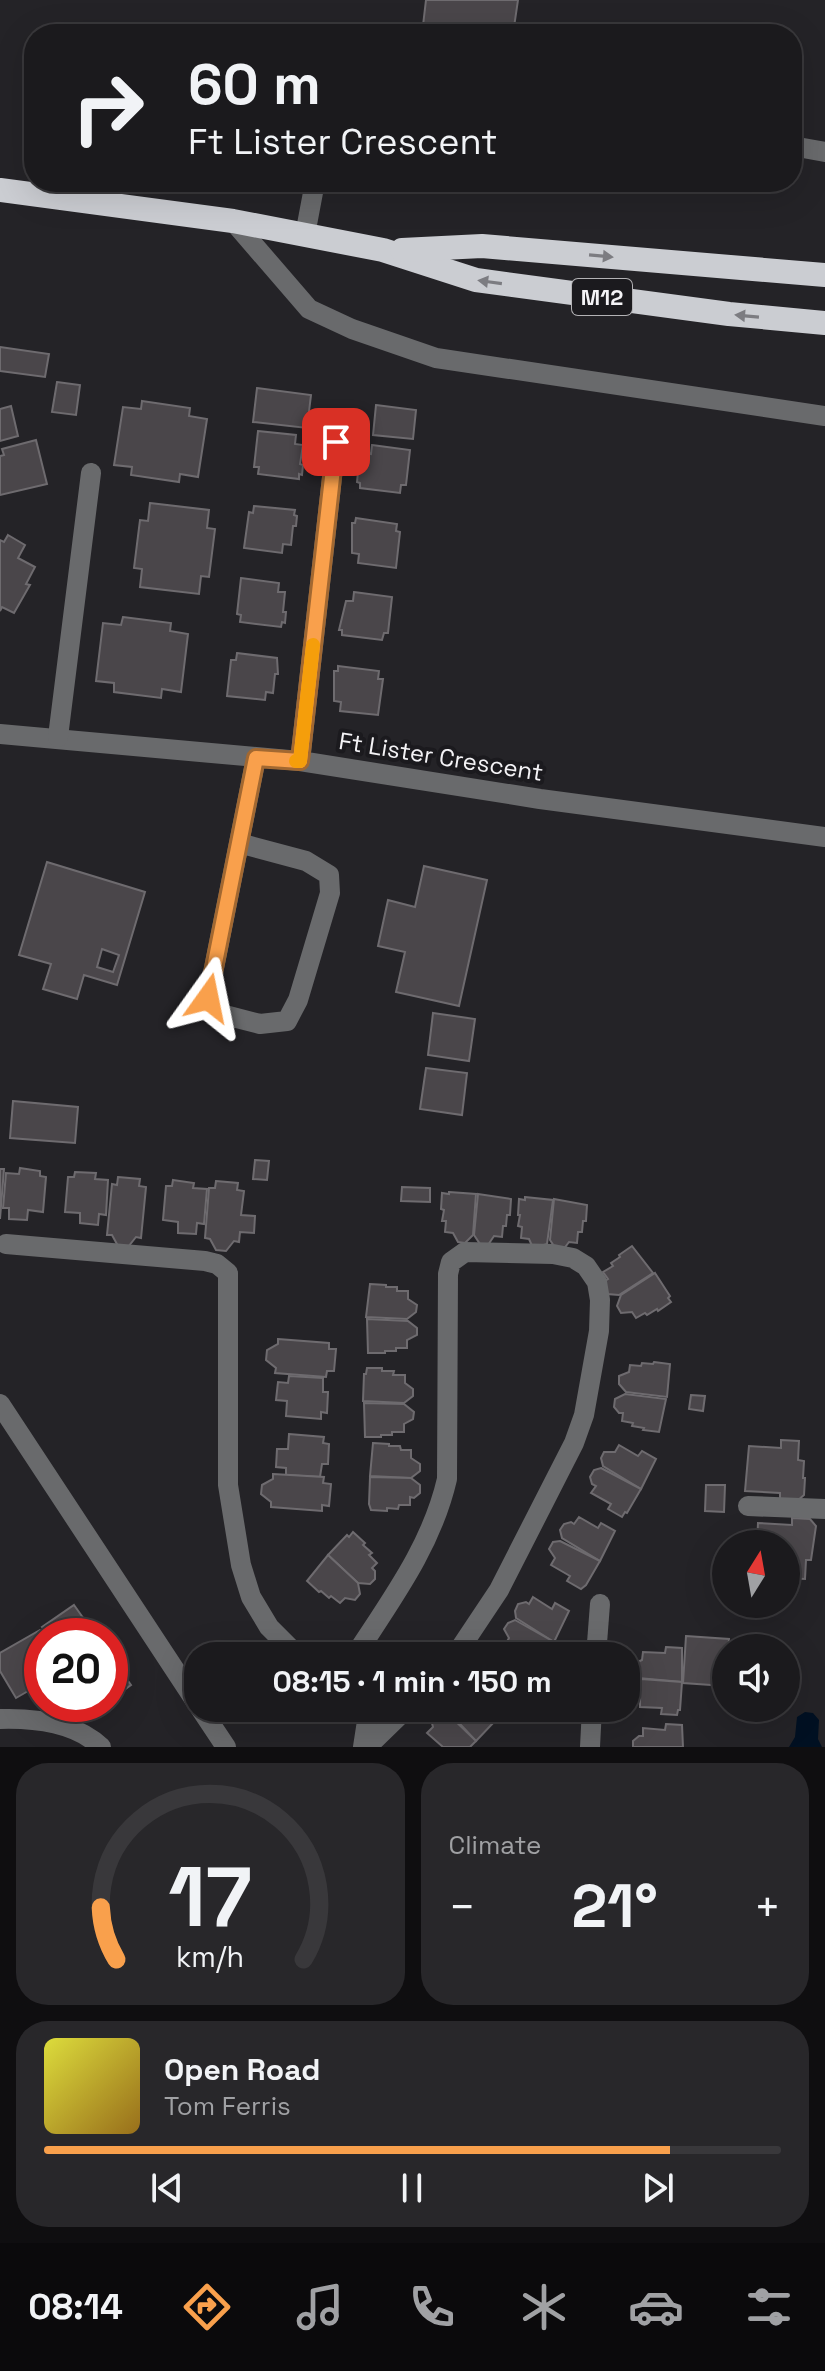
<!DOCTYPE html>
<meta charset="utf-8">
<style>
body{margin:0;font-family:"Space Grotesk",sans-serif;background:#28272a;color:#f1f3f6;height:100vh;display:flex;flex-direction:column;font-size:30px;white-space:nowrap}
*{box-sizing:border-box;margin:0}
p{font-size:26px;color:#a0a1a4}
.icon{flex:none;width:44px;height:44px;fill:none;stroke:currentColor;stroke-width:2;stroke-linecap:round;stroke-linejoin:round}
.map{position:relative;height:1747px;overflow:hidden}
.side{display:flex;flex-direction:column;gap:16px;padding:16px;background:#0f0e10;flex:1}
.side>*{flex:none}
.top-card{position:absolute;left:24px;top:24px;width:778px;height:168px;border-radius:32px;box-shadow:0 8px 32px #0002,0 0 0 2px #39383b;background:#1b1a1d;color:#f1f3f6;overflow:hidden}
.needle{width:52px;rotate:11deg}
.tools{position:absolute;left:712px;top:1530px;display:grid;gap:16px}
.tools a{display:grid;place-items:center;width:88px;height:88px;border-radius:50%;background:#1b1a1d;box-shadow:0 8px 32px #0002,0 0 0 2px #39383b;font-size:40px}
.speed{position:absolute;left:24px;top:1618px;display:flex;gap:16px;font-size:40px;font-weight:700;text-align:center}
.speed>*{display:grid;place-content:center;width:104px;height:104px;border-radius:50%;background:#1b1a1d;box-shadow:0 8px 32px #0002,0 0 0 2px #39383b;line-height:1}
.speed .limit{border:12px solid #d22;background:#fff;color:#111}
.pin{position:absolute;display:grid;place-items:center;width:68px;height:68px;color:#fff;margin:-34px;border-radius:16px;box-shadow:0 4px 12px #0006}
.me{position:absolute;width:88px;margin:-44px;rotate:12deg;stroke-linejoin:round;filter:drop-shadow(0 0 6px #0008)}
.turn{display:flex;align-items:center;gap:28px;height:168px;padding:0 32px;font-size:36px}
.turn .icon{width:104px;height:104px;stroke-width:2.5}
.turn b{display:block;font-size:56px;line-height:68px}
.big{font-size:60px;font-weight:700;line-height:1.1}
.side .card{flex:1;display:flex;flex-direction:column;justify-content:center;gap:12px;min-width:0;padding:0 28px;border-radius:32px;background:#28272a}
.side .dial{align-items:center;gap:0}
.dial svg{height:208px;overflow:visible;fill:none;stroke:#39383b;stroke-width:7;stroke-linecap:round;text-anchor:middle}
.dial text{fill:#f1f3f6;stroke:none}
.song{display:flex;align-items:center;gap:24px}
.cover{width:96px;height:96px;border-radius:12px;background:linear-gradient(135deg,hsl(60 70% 55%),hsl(40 70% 35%))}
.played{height:8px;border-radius:4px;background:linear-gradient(90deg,#f9a04c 85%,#39383b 85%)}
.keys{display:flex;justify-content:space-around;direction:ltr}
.heat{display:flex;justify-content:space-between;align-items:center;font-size:44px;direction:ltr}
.side .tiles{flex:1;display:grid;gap:16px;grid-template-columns:1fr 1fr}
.card:last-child{grid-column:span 2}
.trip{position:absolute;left:184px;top:1642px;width:456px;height:80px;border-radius:32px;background:#1b1a1d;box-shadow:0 8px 32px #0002,0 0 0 2px #39383b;font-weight:700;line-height:80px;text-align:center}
.tab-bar{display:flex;height:128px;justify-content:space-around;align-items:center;background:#0b0a0c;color:#a0a1a4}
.tab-bar .icon{width:56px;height:56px}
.tab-bar .active{color:#f9a04c}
.tab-bar b{font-size:36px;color:#f1f3f6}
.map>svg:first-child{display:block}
</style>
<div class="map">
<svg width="825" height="1747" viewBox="0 0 825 1747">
<rect width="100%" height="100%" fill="#242327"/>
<polygon fill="#001022" points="805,1712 813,1713 819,1720 818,1739 822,1747 789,1747 795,1737 797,1717"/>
<g fill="#4a464a" stroke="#6e6b6f" stroke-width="2" fill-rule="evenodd">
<polygon points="426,0 518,0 513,34 422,34"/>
<polygon points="0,347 49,354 45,377 0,371"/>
<polygon points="57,382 80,385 76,415 52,412"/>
<polygon points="257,388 311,395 307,428 253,422"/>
<polygon points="142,401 190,408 189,416 207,419 198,477 180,474 179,482 131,475 132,467 114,465 123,407 141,409"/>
<polygon points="376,405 416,410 413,439 373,435"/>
<polygon points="11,406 18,436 0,441 0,409"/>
<polygon points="258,431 296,435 295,444 303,445 300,464 303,465 302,475 299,474 299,479 258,474 259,467 254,467"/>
<polygon points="36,440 47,484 0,495 0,456 4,455 2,449"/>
<polygon points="372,445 410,450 406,485 401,485 400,493 360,488 360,483 357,482 358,472 361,472 364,453 371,454"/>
<polygon points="150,503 209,510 207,528 215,529 209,577 201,576 199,594 140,587 142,569 134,568 140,520 148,521"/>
<polygon points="254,506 295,510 294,515 297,516 296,526 293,526 291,545 283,544 282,553 244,548 249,512 253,513"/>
<polygon points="356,518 397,524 396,531 400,532 396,568 358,563 359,554 352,553 352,523 355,523"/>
<polygon points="8,535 25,545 18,558 35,567 26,584 30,585 14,613 2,607 0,611 0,540 4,542"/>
<polygon points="241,578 279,583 278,592 285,592 283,612 286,612 285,623 282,622 281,627 240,622 241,615 237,614"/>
<polygon points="354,592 392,597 388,633 384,633 382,640 342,635 342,630 339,630 346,601 353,601"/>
<polygon points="123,617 171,623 170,631 188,634 181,692 162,689 161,698 114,692 114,683 96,681 103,623 121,625"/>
<polygon points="237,653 277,658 278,674 275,674 273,693 266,692 265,700 227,696 231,660 236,660"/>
<polygon points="338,666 379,671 378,679 383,679 378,715 340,711 341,702 334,701 334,671 338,671"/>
<path d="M47 862 145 892 117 985 84 975 77 999 43 989 51 964 19 955ZM102 949 119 955 113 972 97 967Z"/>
<polygon points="424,866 487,880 459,1006 396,992 405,952 378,946 388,900 415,907"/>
<polygon points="433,1013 475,1019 469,1061 428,1055"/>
<polygon points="426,1068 467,1073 462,1115 420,1109"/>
<polygon points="13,1101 78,1107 75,1143 10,1138"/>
<polygon points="255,1160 269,1161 267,1180 253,1179"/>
<polygon points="20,1168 40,1171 40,1176 46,1177 43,1212 28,1210 27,1220 9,1219 9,1208 3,1208 6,1173 19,1174"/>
<polygon points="0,1169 4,1169 0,1219"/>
<polygon points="75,1172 96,1173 95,1179 108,1180 106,1215 99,1214 98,1225 80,1223 80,1213 65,1212 68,1177 74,1177"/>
<polygon points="118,1177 140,1179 139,1186 146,1187 141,1238 136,1237 128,1247 118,1246 112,1235 107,1235 112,1184 117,1185"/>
<polygon points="173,1180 194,1183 193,1188 207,1189 204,1224 197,1223 196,1234 178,1233 178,1222 163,1220 166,1186 172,1186"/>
<polygon points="216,1181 238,1183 237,1190 244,1191 241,1215 255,1216 254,1233 240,1232 239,1242 234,1241 226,1251 216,1250 210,1239 205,1238 209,1188 215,1188"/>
<polygon points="402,1187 430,1188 430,1202 401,1201"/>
<polygon points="449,1192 476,1194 473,1235 465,1243 458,1242 453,1233 445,1232 446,1221 442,1221 444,1210 441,1209 442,1193 449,1194"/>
<polygon points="478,1194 511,1199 510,1215 507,1215 506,1226 503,1226 502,1237 494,1236 488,1245 480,1244 474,1235"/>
<polygon points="525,1197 553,1200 547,1244 533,1248 529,1239 521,1238 522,1227 518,1226 520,1215 518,1215 519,1199 525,1200"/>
<polygon points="554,1199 587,1205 586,1221 583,1221 582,1232 578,1232 577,1243 569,1242 563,1250 556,1249 550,1240"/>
<polygon points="632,1246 653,1273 619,1295 607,1294 605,1281 608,1279 603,1272 613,1266 611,1263 620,1257 619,1255"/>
<polygon points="655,1273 670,1296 668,1298 671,1302 658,1311 657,1309 647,1315 645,1313 636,1318 632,1312 621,1313 617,1306 621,1295"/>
<polygon points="370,1284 386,1285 386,1287 397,1287 397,1291 408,1291 408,1299 417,1305 416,1312 407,1319 366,1317"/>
<polygon points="367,1319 408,1321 417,1328 417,1335 407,1340 407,1348 396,1348 396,1351 385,1351 385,1353 368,1353"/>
<polygon points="278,1339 329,1343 329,1349 336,1349 334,1371 327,1371 326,1377 275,1373 276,1368 266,1360 267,1350 278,1344"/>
<polygon points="654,1362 670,1364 667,1397 626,1392 619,1384 619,1376 629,1372 630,1365 641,1366 642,1363 653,1364"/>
<polygon points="367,1368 382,1368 382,1371 394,1371 393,1375 405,1375 405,1383 413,1389 413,1396 404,1403 363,1401 364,1374 366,1374"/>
<polygon points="289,1376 323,1378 323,1392 328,1392 327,1413 321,1412 321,1419 286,1416 287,1401 276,1400 278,1382 288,1383"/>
<polygon points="625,1394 666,1399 659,1432 643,1430 644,1428 632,1426 633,1423 622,1421 623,1413 619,1413 614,1407 615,1399"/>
<polygon points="691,1395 705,1396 703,1411 689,1409"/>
<polygon points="364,1403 404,1404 414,1412 413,1419 404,1424 404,1432 392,1432 392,1435 381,1435 381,1437 365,1437"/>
<polygon points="289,1434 324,1437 323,1443 329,1444 328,1464 322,1464 320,1477 286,1475 286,1468 276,1467 277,1449 288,1449"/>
<polygon points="781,1440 799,1441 798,1460 804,1461 803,1478 805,1478 804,1495 797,1501 780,1500 780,1493 745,1491 749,1446 781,1448"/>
<polygon points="373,1443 389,1444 389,1446 400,1446 401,1450 411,1450 411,1458 420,1464 420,1471 411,1478 370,1476"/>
<polygon points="619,1445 638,1456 642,1451 656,1459 641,1489 603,1466 601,1458 604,1452 615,1452"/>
<polygon points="601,1468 641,1489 627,1513 625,1512 622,1517 608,1509 611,1504 591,1493 596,1486 592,1484 590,1477 594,1470"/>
<polygon points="273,1474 324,1477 323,1483 331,1484 329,1506 322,1505 322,1511 271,1507 271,1502 261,1494 262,1485 273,1479"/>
<polygon points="370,1477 411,1478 420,1485 420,1493 414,1498 410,1497 410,1505 399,1505 398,1509 387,1508 387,1511 371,1510 369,1504"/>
<polygon points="706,1485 725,1485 724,1512 705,1511"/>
<polygon points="579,1517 598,1528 601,1523 615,1531 600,1561 562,1538 560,1530 564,1524 571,1522 574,1524"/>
<polygon points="792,1518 810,1519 816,1526 811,1560 806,1560 805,1579 787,1578 786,1544 757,1544 758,1523 792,1525"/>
<polygon points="353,1532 365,1543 363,1545 372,1553 369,1555 377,1563 372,1568 375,1571 375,1579 370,1584 358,1583 328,1555 347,1535 349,1537"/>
<polygon points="560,1541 600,1561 586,1585 581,1589 567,1581 570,1576 551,1565 555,1558 549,1549 553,1542"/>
<polygon points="328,1555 358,1583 360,1594 355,1600 345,1598 340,1603 331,1596 329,1598 321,1591 319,1592 307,1581"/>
<polygon points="533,1597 552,1609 555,1603 569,1611 554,1642 516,1618 515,1611 518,1604 526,1602 529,1604"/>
<polygon points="74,1605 96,1636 49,1636 42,1627"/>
<polygon points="515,1620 554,1642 546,1656 524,1656 505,1645 509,1638 504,1629 508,1623"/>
<polygon points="40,1630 44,1636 42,1683 16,1698 0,1671 0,1653"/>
<polygon points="686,1636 729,1639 725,1686 683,1683"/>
<polygon points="666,1647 682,1648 682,1682 638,1678 632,1672 633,1664 642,1660 643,1652 665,1653"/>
<polygon points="110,1656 131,1685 110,1700"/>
<polygon points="641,1679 682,1682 680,1710 678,1710 677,1715 661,1714 662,1708 640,1707 640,1699 631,1693 632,1685"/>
<polygon points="445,1708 490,1708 498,1715 493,1719 495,1721 476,1741"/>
<polygon points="435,1711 447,1713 476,1741 470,1747 443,1747 427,1733 433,1727 430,1716"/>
<polygon points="666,1724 682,1725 683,1747 633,1747 633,1741 639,1736 643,1736 643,1728 665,1730"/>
</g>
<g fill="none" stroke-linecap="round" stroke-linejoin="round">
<g stroke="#696a6c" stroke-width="20">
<polyline points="792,146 825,152"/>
<polyline points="233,221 309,309 352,329 436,358 825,416"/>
<polyline points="305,235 315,182"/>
<polyline points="0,734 300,761 540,799 825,837"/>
<polyline points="58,737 91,473"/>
<polyline points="300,761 336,442"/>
<polyline points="239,843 306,861 329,875 330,893 298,1000 287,1021 260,1024 221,1014 208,998 256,758"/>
<polyline points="6,1244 205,1261 217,1264 228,1273 228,1485 241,1565 251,1597 269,1627 298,1656"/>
<polyline points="0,1404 198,1705"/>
<polyline points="748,1506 825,1509"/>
<path d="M358 1651C394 1596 432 1544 447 1479L448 1274 451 1262 465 1252 553 1254 573 1258 586 1266 597 1282 600 1300 599 1331 584 1415 574 1443 499 1590 455 1656"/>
<path d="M331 1656C344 1648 355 1648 367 1656"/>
<polyline points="596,1656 600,1604"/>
<polyline points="200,1708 226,1747"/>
<polyline points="342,1708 357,1708"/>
<path d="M0 1719C35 1718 75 1722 101 1747"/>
<polyline points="363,1747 369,1708"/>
<polyline points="367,1747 407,1708"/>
<polyline points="590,1747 592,1708"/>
</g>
<g stroke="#cbcdd2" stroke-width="24">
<polyline points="0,190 233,221 383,250 476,280 729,314 825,323"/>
<polyline points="402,250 482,246 825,275"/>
</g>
</g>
<defs><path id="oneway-solid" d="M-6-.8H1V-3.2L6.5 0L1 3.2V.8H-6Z" transform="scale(2)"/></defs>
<g fill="#7c7c81">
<use href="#oneway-solid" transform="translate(601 256) rotate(5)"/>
<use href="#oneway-solid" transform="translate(490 282) rotate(-172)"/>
<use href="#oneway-solid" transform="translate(747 316) rotate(-175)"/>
</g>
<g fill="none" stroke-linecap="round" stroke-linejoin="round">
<defs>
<polyline id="route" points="208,998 256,758 300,761 336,442"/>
</defs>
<use href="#route" stroke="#a26831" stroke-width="20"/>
<use href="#route" stroke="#f9a04c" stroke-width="14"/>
<polyline stroke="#f59e0b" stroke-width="14" points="296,761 300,761 313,645"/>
</g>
<g text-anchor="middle" stroke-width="8" stroke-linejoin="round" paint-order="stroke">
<rect fill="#1b1a1e" stroke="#b3b2b5" stroke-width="2" x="572" y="279" width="60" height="36" rx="6"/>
<g font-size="22" font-weight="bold" fill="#f4f3f6">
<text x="602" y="305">M12</text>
</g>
<g font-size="24" fill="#f4f3f6" stroke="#1b1a1e">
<text transform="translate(441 757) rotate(9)" y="8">Ft Lister Crescent</text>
</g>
</g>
</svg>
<div class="tools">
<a><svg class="needle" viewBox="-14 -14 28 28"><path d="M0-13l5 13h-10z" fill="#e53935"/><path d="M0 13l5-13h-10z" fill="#a0a1a4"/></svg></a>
<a><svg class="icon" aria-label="sound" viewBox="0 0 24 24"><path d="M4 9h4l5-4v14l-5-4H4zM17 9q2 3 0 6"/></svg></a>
</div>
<div class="speed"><div class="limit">20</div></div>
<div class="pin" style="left:336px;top:442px;background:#d93025"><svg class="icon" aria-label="arrive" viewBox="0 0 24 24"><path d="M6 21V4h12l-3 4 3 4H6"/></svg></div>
<svg class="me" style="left:208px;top:998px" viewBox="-20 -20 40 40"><path d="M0-17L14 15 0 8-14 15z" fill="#f9a04c" stroke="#fff" stroke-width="4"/></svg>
<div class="trip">08:15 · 1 min · 150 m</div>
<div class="top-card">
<div class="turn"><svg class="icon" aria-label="right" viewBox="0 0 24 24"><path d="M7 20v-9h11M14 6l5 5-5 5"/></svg><div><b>60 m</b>Ft Lister Crescent</div></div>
</div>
</div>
<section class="side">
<div class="tiles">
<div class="card dial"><svg viewBox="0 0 100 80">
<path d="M14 69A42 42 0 1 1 86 69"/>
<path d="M14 69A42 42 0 0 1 8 49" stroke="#f9a04c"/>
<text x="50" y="56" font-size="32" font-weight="700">17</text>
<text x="50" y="72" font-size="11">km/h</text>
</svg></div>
<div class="card"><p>Climate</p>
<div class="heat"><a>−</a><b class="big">21°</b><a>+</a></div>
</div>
<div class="card">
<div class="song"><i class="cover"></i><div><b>Open Road</b><p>Tom Ferris</p></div></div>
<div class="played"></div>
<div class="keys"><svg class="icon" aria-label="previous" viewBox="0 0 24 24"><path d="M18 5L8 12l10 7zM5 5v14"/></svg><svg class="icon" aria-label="pause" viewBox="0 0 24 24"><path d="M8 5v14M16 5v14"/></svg><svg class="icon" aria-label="next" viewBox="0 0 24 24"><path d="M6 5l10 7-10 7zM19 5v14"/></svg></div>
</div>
</div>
</section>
<nav class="tab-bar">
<b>08:14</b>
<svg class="icon active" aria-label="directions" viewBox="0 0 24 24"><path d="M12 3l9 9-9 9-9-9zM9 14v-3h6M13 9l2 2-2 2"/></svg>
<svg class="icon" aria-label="music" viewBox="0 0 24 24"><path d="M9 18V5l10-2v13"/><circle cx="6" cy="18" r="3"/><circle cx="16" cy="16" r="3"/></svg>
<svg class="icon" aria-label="phone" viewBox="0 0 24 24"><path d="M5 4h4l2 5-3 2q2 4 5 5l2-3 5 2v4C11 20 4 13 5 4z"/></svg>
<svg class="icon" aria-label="climate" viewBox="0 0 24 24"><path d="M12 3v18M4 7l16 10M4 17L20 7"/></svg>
<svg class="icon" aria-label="car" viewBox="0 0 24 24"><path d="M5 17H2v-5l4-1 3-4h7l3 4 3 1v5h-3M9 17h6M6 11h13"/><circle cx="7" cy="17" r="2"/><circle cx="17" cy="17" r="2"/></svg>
<svg class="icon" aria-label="filters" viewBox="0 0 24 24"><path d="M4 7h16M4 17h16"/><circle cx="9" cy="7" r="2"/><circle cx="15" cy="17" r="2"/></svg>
</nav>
